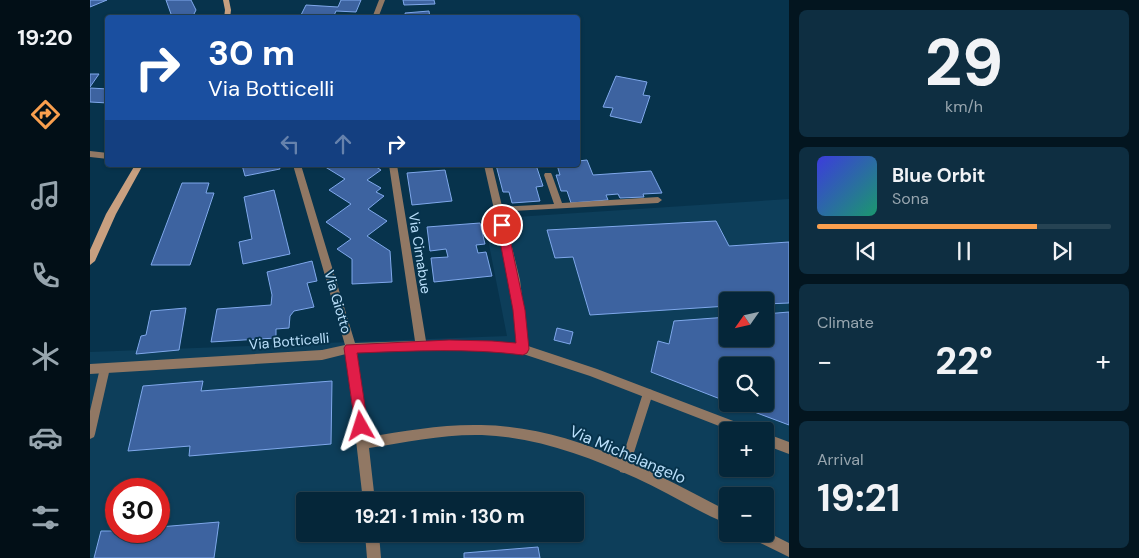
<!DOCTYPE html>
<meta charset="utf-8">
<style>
body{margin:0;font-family:"DM Sans",sans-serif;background:#0e2e41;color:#f1f3f6;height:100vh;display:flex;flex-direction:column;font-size:19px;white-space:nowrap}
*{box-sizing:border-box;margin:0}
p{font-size:16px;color:#97a5ae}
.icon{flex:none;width:28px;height:28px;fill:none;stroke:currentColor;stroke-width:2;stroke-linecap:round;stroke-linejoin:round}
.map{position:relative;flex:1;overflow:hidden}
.drawer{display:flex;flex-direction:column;gap:10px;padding:10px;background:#03151f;width:350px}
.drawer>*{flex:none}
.guide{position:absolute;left:15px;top:15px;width:475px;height:152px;border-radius:5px;box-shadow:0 1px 4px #0004,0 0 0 1px #264353;background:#1a4fa0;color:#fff;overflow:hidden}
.needle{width:32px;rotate:236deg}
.fabs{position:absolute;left:629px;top:292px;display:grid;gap:10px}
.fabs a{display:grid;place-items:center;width:55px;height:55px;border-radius:5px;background:#052639;box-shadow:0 1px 4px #0004,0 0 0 1px #264353;font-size:25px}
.speed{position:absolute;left:15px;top:478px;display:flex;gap:10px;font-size:25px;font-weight:700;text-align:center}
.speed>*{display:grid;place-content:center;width:65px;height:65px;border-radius:50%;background:#052639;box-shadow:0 1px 4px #0004,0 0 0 1px #264353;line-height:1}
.speed .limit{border:8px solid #d22;background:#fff;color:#111}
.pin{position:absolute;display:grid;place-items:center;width:42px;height:42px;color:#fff;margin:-21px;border:2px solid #fff;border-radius:50%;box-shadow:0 1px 5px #0007}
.me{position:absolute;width:55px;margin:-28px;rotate:354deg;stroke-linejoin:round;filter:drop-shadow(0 0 4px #0008)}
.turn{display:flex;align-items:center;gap:18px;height:105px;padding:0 20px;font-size:22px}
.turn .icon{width:65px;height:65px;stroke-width:2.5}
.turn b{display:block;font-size:35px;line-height:42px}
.lanes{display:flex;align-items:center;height:48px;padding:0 20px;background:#0003;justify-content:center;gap:25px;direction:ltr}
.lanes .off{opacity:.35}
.big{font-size:38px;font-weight:700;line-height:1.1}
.drawer .widget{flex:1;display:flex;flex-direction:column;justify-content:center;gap:8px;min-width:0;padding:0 18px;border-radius:8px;background:#0e2e41}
.drawer .dial{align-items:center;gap:0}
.dial b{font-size:65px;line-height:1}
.song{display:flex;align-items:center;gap:15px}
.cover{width:60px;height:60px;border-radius:8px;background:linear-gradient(135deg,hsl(240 70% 55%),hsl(160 70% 35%))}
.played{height:5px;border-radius:2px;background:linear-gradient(90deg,#fa9f4e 75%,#264353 75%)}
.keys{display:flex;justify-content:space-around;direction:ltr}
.heat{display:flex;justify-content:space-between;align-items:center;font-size:28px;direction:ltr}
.trip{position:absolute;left:206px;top:492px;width:288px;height:50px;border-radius:5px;background:#052639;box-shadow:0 1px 4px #0004,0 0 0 1px #264353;font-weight:700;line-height:50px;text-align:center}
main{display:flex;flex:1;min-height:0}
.tabs{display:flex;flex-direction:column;width:90px;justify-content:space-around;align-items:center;background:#020f17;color:#97a5ae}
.tabs .icon{width:35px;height:35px}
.tabs .on{color:#fa9f4e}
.tabs b{font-size:22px;color:#f1f3f6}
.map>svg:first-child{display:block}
</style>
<main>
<nav class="tabs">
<b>19:20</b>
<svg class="icon on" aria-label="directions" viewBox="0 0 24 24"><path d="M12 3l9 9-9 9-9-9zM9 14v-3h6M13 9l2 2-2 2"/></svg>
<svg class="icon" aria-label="music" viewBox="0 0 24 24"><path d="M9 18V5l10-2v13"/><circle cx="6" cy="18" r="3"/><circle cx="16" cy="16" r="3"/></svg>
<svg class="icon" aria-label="phone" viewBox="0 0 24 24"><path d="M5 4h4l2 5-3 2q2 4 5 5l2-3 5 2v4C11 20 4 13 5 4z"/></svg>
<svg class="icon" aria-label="climate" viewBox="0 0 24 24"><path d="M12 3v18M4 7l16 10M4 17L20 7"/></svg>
<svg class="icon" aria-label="car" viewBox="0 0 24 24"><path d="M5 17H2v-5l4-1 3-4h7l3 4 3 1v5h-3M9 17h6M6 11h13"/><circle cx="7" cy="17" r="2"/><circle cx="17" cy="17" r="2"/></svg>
<svg class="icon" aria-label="filters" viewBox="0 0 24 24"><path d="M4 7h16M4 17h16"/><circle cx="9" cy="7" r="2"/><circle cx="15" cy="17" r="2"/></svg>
</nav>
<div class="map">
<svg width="699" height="558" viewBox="0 0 699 558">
<rect width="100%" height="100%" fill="#07334c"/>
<path fill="#0d3e5a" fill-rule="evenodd" d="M699 199V558H0V352L417 336 394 219ZM638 301H675V339H638ZM638 366H675V404H638ZM638 431H675V469H638ZM26 489H69V531H26ZM638 496H675V534H638ZM215 501H485V534H215Z"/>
<g fill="#3d63a0" stroke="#7fa8eb">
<polygon points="0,0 17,0 0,7"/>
<polygon points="76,0 101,0 106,10 102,18 78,18 81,14"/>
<polygon points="251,0 271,0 266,12 246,11 243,18 210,17 216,5 248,7"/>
<polygon points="313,0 344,0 345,4 314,5"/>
<polygon points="339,11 340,18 316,18 315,13"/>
<polygon points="0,74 9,74 0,87"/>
<polygon points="526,76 557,82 553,95 560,96 551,123 520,116 523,108 513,107"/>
<polygon points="0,88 18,89 18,103 0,102"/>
<polygon points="497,160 503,175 561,171 572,193 553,194 554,197 530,198 528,194 516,195 518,200 481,203 477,191 471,191 466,175 470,175 467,165 488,165 488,161"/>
<polygon points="152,165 189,165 190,169 155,176"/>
<polygon points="232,165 283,165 291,170 277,180 291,188 286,192 294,196 278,209 297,221 277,236 300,251 302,282 262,284 262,259 247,249 261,239 236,222 261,204 239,190 255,179"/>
<polygon points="406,165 446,165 453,186 446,187 450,201 422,203 419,192 413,192"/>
<polygon points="355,170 362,201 322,205 317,173"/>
<polygon points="92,183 119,183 116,193 124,193 100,265 61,265"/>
<polygon points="184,190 200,254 153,264 149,242 162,239 154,197"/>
<polygon points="626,221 639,246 699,242 699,303 675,304 675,301 638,301 638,306 500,315 483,257 465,258 457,230"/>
<polygon points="390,223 395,244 386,245 388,253 396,252 402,276 344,282 341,258 358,257 356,249 340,251 337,227"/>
<polygon points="222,261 227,281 217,283 224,307 204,311 200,316 199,328 186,329 186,338 121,342 127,309 181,305 182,295 177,272"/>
<polygon points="96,308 89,350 46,354 51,336 56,335 61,311"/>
<polygon points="699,312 699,425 643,404 675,404 675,366 638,366 638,402 561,372 568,341 579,344 584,321 638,317 638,339 675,339 675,314"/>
<polygon points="467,328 483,332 480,344 464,340"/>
<polygon points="113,381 111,391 242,381 241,444 99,456 100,446 38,451 53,386"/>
<polygon points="129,522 124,558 4,558 11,531 69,531 69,527"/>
<polygon points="448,547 450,558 374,558 374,553"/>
</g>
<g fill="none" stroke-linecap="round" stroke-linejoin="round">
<g fill="#917864" fill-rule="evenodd">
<polygon points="455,173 461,173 462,175 472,203 568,197 572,200 568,203 405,212 404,210 405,208 408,207 464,204 454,175"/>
<polygon points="15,364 18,365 20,368 5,434 4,437 0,439 0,411 10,368 12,365"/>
<polygon points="558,389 562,390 563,393 539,468 538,472 534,473 530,472 529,468 553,393 554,390"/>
</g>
<g fill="#917864" fill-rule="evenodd">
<polygon points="289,0 295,0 288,18 282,18"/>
<polygon points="0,151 18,153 18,159 0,157"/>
<path d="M203 165H211L265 343 325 341 299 165H307L336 341 402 342 427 344 420 280 394 165H402L430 280 438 346 507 369 659 427 661 431H642L500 376 433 354 402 350 331 349 267 352 277 437C315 431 353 424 391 425 479 426 562 471 638 511V524C606 511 577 492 546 478 497 456 446 437 392 435 354 434 316 442 279 448L285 501H273L256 354 232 360 0 374V364L232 350 255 345Z"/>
<polygon points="675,433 699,442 699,454 675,445"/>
<polygon points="675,531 699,543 699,557 662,539 660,534 675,534"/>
<polygon points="275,534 289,534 291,558 277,558"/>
</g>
<g fill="#c8a080" fill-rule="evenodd">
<polygon points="133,0 139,0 141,10 140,18 134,18 135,10"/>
<polygon points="45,165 53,165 26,214 5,261 0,265 0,250 16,214"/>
</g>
</g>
<path fill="#e11d48" stroke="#92132f" d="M412 221 417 225 435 310 439 349 437 353 433 355C378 348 323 351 267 353L278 426 276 431 271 433 266 431 254 348 256 345 359 340 402 341 426 343 423 310 407 225Z"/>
<g text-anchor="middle" stroke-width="4" stroke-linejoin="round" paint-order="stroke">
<g font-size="14" fill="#bbe0fb" stroke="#07334c">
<text transform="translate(330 253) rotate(81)" y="5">Via Cimabue</text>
<text transform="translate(248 302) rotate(74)" y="5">Via Giotto</text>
<text transform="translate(199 341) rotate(-5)" y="5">Via Botticelli</text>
</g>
<g font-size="16" fill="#bbe0fb" stroke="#07334c">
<text transform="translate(538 454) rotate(23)" y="6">Via Michelangelo</text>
</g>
</g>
</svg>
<div class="fabs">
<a><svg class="needle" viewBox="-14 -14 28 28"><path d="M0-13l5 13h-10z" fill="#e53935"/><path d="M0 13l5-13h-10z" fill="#97a5ae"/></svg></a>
<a><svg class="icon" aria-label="search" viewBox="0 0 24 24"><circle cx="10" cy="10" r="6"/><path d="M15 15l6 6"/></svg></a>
<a>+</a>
<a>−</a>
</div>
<div class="speed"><div class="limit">30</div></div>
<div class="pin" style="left:412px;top:225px;background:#d93025"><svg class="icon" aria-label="arrive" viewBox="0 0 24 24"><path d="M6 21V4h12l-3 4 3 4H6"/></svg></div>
<svg class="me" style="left:271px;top:426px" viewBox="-20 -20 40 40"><path d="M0-17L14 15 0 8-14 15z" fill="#e11d48" stroke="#fff" stroke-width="4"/></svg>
<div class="trip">19:21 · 1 min · 130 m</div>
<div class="guide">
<div class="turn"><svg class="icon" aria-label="right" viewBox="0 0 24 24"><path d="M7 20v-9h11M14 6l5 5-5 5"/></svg><div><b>30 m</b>Via Botticelli</div></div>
<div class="lanes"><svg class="icon off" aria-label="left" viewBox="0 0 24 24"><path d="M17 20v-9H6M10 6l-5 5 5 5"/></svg><svg class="icon off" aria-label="ahead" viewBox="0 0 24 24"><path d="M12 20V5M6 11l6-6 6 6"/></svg><svg class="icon" aria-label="right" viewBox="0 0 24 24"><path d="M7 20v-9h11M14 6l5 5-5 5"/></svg></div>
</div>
</div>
<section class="drawer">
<div class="widget dial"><b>29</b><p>km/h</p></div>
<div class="widget">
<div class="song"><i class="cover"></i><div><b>Blue Orbit</b><p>Sona</p></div></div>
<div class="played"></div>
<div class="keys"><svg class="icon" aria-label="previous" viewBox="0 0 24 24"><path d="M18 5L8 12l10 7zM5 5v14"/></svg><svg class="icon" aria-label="pause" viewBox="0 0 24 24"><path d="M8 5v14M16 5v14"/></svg><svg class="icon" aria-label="next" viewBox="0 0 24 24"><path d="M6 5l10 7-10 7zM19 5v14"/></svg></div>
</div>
<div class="widget"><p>Climate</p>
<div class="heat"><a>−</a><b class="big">22°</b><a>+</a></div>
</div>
<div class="widget"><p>Arrival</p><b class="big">19:21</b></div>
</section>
</main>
